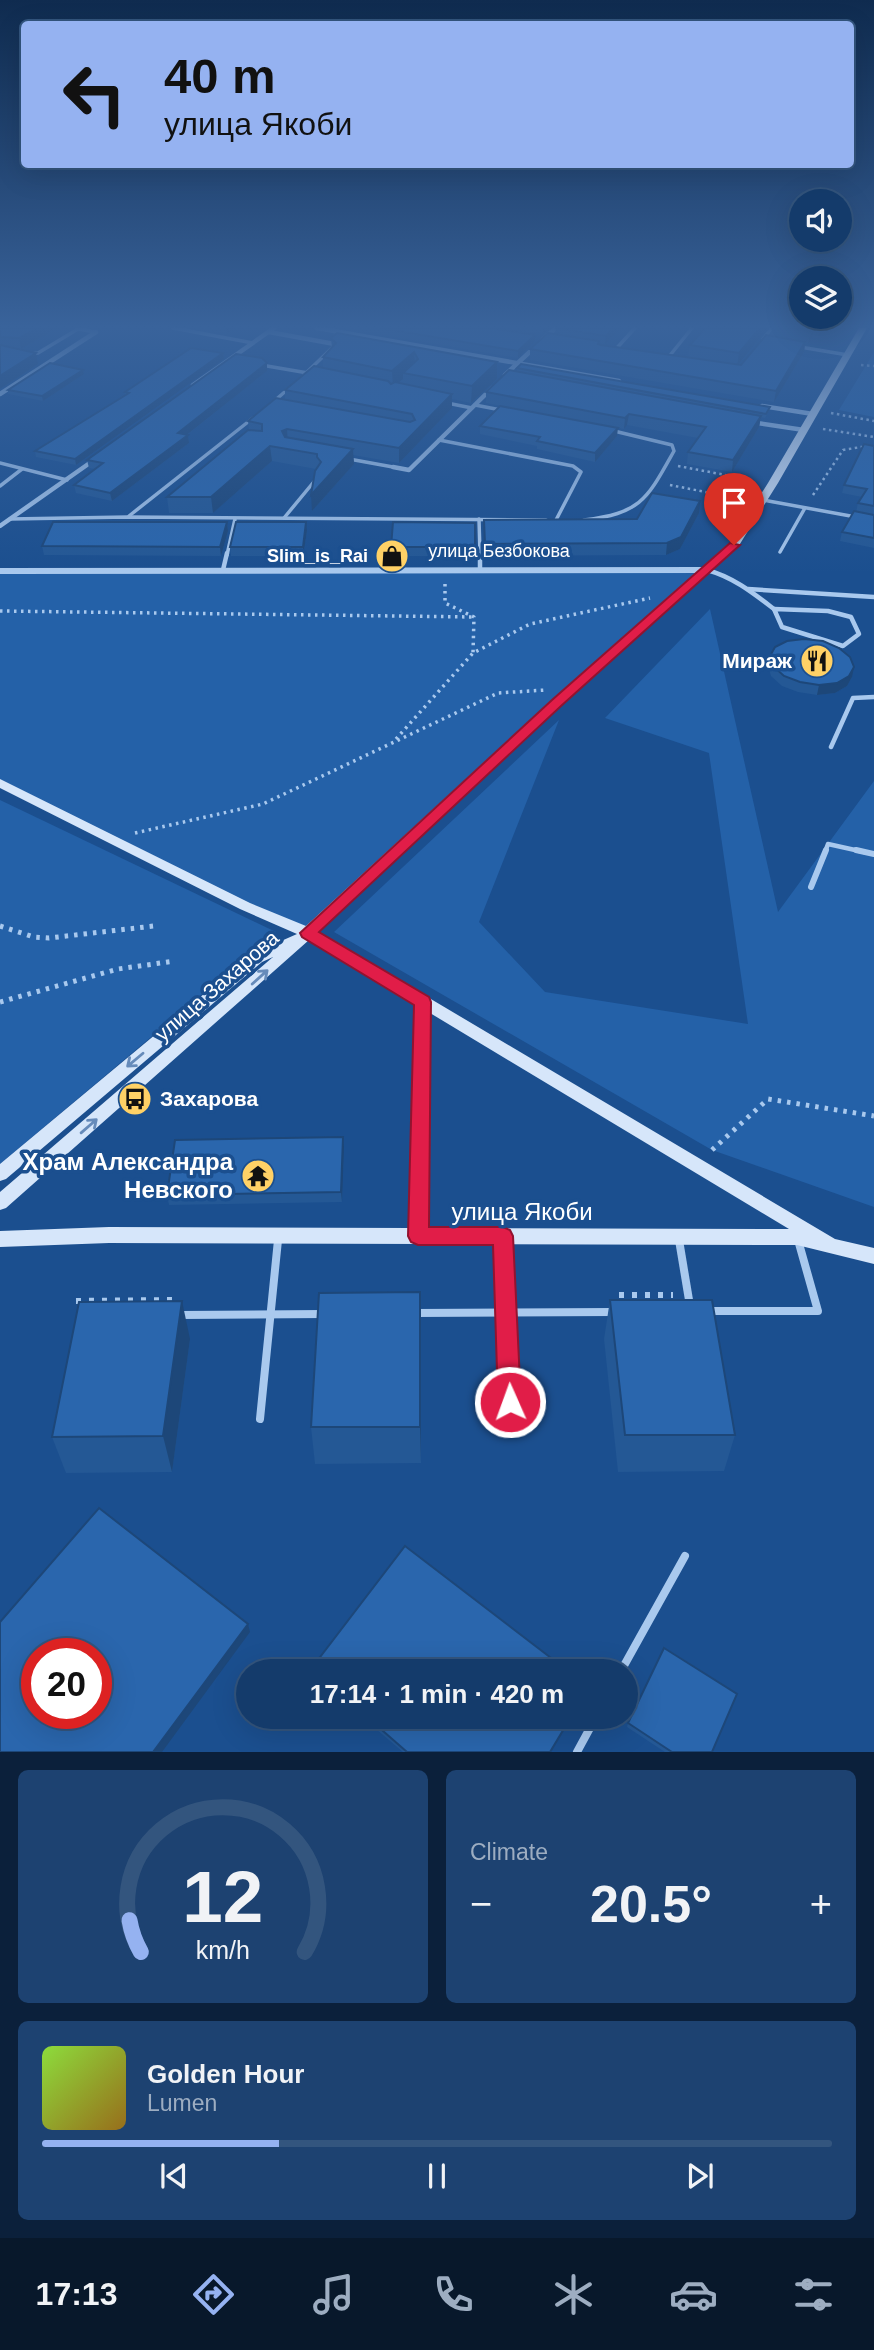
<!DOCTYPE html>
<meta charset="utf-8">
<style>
body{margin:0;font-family:Helvetica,sans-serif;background:#1d4271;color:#f1f3f6;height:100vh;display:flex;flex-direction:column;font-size:26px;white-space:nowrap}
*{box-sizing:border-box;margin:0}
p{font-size:23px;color:#9dadc1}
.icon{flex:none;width:38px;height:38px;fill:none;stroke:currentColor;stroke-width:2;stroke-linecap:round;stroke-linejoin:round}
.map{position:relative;height:1752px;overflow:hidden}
.sheet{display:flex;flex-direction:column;gap:18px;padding:18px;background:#0b203b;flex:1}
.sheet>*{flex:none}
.hud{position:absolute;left:21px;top:21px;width:833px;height:147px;border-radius:7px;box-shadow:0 7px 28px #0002,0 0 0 2px #33557e;background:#95b2f1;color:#111;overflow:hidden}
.controls{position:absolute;left:789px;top:189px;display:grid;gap:14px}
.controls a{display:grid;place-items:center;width:63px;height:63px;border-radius:50%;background:#143b6b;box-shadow:0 7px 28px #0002,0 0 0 2px #33557e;font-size:35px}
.speed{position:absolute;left:21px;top:1638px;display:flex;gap:14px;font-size:35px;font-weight:700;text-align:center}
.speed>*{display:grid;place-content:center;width:91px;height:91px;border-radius:50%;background:#143b6b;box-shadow:0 7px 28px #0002,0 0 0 2px #33557e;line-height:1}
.speed .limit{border:10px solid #d22;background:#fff;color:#111}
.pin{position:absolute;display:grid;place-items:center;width:60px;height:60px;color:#fff;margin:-72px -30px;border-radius:50% 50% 50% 0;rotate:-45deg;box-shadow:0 0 7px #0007}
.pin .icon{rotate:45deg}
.me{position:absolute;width:77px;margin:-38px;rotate:358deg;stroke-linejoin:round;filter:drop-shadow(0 0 5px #0008)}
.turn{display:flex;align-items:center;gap:24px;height:147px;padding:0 28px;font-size:32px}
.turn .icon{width:91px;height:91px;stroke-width:2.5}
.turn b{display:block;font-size:49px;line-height:60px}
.big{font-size:52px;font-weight:700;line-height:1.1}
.sheet .card{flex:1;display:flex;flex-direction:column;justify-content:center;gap:10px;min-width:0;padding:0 24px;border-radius:10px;background:#1d4271}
.sheet .dial{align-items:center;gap:0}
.dial svg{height:182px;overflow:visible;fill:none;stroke:#33557e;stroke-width:7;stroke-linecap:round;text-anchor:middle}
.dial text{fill:#f1f3f6;stroke:none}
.song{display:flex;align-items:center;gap:21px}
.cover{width:84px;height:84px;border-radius:10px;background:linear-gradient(135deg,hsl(90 70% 55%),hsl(40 70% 35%))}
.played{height:7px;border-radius:4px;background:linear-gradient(90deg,#95b2f1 30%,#33557e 30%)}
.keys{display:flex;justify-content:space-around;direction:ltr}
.heat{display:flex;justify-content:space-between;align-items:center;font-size:38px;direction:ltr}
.sheet .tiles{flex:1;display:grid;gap:18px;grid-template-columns:1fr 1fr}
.card:last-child{grid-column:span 2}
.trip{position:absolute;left:236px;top:1659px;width:402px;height:70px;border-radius:35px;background:#143b6b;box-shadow:0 7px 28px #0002,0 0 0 2px #33557e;font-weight:700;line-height:70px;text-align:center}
.tab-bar{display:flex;height:112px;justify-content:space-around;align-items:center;background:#08182b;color:#9dadc1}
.tab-bar .icon{width:49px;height:49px}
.tab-bar .current{color:#95b2f1}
.tab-bar b{font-size:32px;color:#f1f3f6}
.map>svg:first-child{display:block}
</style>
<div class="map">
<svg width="874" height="1752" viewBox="0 0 874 1752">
<rect width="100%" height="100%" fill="#1b4f8f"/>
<g fill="#2461a8">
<polygon points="874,352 874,417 839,410"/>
<polygon points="0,570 707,570 308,933 0,783"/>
<polygon points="710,609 778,912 874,781 874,1207 712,1150 334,932 559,720 479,922 545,992 748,1024 709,753 605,718"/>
<polygon points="0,800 276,932 0,1164"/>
</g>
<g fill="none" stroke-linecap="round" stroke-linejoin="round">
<g stroke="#a9c9ee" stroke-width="2.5" stroke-dasharray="2.5 3.5" stroke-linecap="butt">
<polyline points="861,365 874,366"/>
<polyline points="831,413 874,421"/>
<polyline points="823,429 874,437"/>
<polyline points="678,466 736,477"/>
<polyline points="670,485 726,496"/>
<polyline points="813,495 843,450 861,447 874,449"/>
</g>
<g stroke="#a9c9ee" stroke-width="3.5" stroke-dasharray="2.5 4.5" stroke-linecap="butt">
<polyline points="445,584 445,603 474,617 473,653"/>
<polyline points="0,611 474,617"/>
<polyline points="396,739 473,653 530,624 650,598"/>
<polyline points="135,833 263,804 498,693 546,690"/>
</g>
<g stroke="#a9c9ee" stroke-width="5" stroke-dasharray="3.5 6" stroke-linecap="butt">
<polyline points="0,926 34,937 49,938 154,926"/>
<polyline points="0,1002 118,969 175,961"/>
<polyline points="712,1150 768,1099 874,1116"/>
</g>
<g stroke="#a9c9ee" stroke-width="6" stroke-dasharray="5 8" stroke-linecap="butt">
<polyline points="619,1295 673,1295"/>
<polyline points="76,1301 177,1300"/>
</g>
<g stroke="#a9c9ee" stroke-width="3.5">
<polyline points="173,328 253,343"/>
<polyline points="763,339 772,328"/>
<polyline points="800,347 848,355"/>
<polyline points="615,350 635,328"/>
<polyline points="29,354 38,353 78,329 96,332"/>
<polyline points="667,359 692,328"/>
<polyline points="267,366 308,373"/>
<polyline points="304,375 334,346"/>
<polyline points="272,403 288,389"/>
<polyline points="447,403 472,408"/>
<polyline points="475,405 501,410"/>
<polyline points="439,440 573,466 581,472 556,520"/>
<polyline points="349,459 393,467"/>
<polyline points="0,463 67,480"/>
<polyline points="0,486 22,469"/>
<polyline points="763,500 856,517"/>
<polyline points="129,516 253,418"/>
<polyline points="284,518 317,478"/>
<polyline points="10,519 128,517 546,520"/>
<polyline points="479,519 480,555"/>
<path d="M584 520C642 513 647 499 674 451L672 445 614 431"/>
<polyline points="780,552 805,508"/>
<polyline points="227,555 235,519"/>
</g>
<g stroke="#a9c9ee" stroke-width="4.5">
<polyline points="480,553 480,570"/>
<polyline points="223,570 227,553"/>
<path d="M707 570C733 577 753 593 774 609"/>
<polyline points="748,589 874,597"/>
<polygon points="774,609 828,611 851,617 859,634 843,646 782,627"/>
<polyline points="831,747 853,698 874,697"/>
<polyline points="825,852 828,844 864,852"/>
</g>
<g stroke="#a9c9ee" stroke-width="6">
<polyline points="856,850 874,854"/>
<polyline points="811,887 826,850"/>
</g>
<g stroke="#a9c9ee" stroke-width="8">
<polyline points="503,1240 510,1402"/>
<polyline points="679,1240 690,1306"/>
<polyline points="709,1311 818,1311 798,1240"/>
<polyline points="415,1313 615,1312"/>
<polyline points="181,1315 325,1314"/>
<polyline points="260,1419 278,1240"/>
<polyline points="621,1671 685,1556"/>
<polyline points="577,1752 596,1717"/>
</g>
<g stroke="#a9c9ee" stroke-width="4.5">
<polyline points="317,328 619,381"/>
<polyline points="269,332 340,345"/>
<polyline points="543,339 556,328"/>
<polyline points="505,375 535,347"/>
<polyline points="193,385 274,328"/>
<polyline points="0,394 96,332"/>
<polyline points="762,406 813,414"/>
<polyline points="751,422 804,430"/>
<polyline points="393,467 409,470 492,388"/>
<polyline points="0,526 94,460"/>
</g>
<polyline stroke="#a9c9ee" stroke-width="6" points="0,571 707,570"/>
<path fill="#d6e6fa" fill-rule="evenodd" d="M859 328H867L778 483 738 547 560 706 318 932 835 1239 874 1248V1264L797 1245 109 1243 0 1247V1231L109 1227 409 1228 414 1004 309 940 6 1208 0 1210V1192L273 957 262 962 6 1179 0 1181V1164L252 954 297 934 240 909 0 788V779L250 903 306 926 552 700 730 543 768 483ZM430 1013 789 1229 427 1228Z"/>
</g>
<g fill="#245895">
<polygon points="0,328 57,328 21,349 15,348 38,364 0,389"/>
<polygon points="194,328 235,328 227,334"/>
<polygon points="342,328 491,328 535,341 518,358"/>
<polygon points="505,328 551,328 543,334"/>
<polygon points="556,328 620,328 605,344 599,343 599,344 688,357 690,345 768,328 739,364 741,365 770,336 772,328 825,328 818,338 812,338 808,344 805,344 804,352 774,402 530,360 530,349 555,334"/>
<polygon points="331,338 497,362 497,379 471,403 452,399 452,408 399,463 353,455 354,464 312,511 316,469 272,461 213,513 169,513 167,497 249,430 248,421 285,399 285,390 323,368 323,357 332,348"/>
<polygon points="223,353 224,359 76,465 36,457 35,451 125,395 125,392"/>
<polygon points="267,363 267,371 187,435 188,435 189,443 112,501 76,493 74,485 95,469 89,468 87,460"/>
<polygon points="517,368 769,411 765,418 761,417 759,427 732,472 687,464 688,452 698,438 627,425 624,429 486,403 486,392 517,371"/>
<polygon points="84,374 43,401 8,394 8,390"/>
<polygon points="480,426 617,436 595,462 537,449 537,446 480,434"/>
<polygon points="874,446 874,548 840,541 842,532 856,512 858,503 862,497 842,493 844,485"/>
<polygon points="699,513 680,549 666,555 485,556 484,520 637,519"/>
<polygon points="227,522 228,531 221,556 44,555 42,546"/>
<polygon points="306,522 307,531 303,556 231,556 230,547"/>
<polygon points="475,523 475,556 392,556 391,547"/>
<polygon points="770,656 852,677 847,686 835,693 817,695 798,692 782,686 771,676 768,666"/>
<polygon points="344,1147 342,1202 169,1205 167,1195"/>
<polygon points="610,1300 735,1435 724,1471 618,1472 604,1339"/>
<polygon points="421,1331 421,1463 315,1464 311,1427"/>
<polygon points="190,1339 172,1472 66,1473 52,1437"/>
<polygon points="362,1717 572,1717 551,1752 403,1752"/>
<polygon points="628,1723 712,1752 665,1752 627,1727"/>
</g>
<g fill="#1d4779">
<polygon points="37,328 57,328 21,349 19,338"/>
<polygon points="226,328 235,328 227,334"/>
<polygon points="543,328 551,328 543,334"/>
<polygon points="614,328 620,328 605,344 606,336"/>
<polygon points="760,328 768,328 737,366 739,353"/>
<polygon points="813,328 814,328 812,338 808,344 811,331"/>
<polygon points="820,328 825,328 818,338"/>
<polygon points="535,335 535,341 518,358 518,351"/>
<polygon points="805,342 804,352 774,402 776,391"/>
<polygon points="414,352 415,369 403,373 403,379 393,387 392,371"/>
<polygon points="36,353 38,364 0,389 0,376"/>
<polygon points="223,353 224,359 76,465 75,459"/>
<polygon points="497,362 497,379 471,403 472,386"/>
<polygon points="267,363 267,371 179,441 178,433"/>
<polygon points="83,370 84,374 43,401 42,396"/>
<polygon points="452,394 452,408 399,463 399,448"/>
<polygon points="629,414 627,425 624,429 625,418"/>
<polygon points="761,416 759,427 732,472 733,460"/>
<polygon points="618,428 617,436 595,462 595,453"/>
<polygon points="287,429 288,444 282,431"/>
<polygon points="188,435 189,443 112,501 110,493"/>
<polygon points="270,446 272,461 213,513 211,497"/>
<polygon points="353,449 354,464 312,511 311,495"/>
<polygon points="700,501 699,513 680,549 666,555 667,543"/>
<polygon points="227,522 228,531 221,556 220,547"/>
<polygon points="306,522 307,531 303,556 303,547"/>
<polygon points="854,667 852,677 847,686 835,693 817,695 819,685"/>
<polygon points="343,1137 344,1147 342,1202 341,1192"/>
<polygon points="420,1292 421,1331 421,1463 420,1427"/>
<polygon points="182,1301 190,1339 172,1472 163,1436"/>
<polygon points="248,1624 250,1632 162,1752 153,1752"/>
<polygon points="571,1717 572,1717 551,1752 550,1752"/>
</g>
<g fill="#2a66ad" stroke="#1d4779" stroke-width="2" fill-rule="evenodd">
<polygon points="0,328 37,328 19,338 0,337"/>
<polygon points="380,328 491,328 535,335 518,351"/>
<polygon points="555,328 614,328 606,336"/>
<polygon points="705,328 760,328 739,353 690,345"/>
<polygon points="788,328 813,328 811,331"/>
<polygon points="337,333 497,362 472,386 403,373 418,359 414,352 392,371 323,357 336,343 331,338"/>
<polygon points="548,333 599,341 598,344 601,345 741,365 766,335 805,342 776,391 530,349"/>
<polygon points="0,345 36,353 0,376"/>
<polygon points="191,348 223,353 75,459 35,451 129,393 125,392"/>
<polygon points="236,354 262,358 267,363 178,433 188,435 110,493 74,485 103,463 87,460"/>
<polygon points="50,363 83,370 42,396 8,390"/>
<polygon points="521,364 770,407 766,414 517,368"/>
<polygon points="314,366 388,381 391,384 395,382 452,394 399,448 287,429 282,431 285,437 353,449 311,495 315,471 321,462 317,457 317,454 270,446 211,497 167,497 248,430 262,431 262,424 248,421 276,398 410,422 415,420 412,414 285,390"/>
<polygon points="509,370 761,416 733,460 688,452 706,427 629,414 625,418 486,392"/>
<polygon points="500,406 618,428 595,453 537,441 540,437 480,426"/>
<polygon points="864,444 874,446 874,506 858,503 867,489 844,485"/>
<polygon points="652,493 700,501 681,537 667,543 485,544 484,520 637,519"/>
<polygon points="854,511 874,515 874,538 842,532"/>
<polygon points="53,522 227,522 220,547 42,546"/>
<polygon points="236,522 306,522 303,547 230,547"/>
<polygon points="393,522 475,523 475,547 391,547"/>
<polygon points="804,639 823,641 839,648 850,657 854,667 849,676 837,683 819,685 800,682 784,676 773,666 770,656 775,647 787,641"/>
<polygon points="343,1137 341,1192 167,1195 175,1140"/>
<polygon points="420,1292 420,1427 311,1427 319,1293"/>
<polygon points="610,1300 712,1300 735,1435 625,1435"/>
<polygon points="182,1301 163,1436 52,1437 79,1302"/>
<path d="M99 1508 248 1624 153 1752H0V1622ZM37 1654H96V1713H37Z"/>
<polygon points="405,1546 568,1671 314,1671 311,1669"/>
<polygon points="664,1648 737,1694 712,1752 672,1752 628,1723"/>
<polygon points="367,1717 571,1717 550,1752 407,1752"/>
</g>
<defs><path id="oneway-shaft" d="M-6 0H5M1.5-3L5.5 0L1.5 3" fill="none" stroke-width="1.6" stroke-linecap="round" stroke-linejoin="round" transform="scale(1.75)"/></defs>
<g stroke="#668bba">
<use href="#oneway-shaft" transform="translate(260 977) rotate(-42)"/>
<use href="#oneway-shaft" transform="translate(135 1060) rotate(140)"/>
<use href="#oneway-shaft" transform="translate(89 1126) rotate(-41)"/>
</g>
<linearGradient id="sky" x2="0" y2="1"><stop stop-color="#0f2b4f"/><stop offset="0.57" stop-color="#39639b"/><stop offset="1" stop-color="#39639b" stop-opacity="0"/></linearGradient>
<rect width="874" height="573" fill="url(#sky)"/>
<polygon fill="#e11d48" stroke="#92132f" stroke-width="2" points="730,543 740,545 561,706 319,932 429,997 431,1002 429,1227 503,1227 510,1230 513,1236 521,1402 518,1410 510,1413 502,1410 498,1402 493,1245 418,1245 411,1242 408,1236 414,1005 302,937 300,933 552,700"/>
<defs>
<symbol id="shop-disc" viewBox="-11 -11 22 22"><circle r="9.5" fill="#ffd166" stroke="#1b4f8f"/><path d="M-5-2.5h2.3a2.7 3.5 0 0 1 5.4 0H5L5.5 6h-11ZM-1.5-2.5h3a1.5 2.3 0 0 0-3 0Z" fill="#111"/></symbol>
<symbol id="restaurant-disc" viewBox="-11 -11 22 22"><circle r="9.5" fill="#ffd166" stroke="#1b4f8f"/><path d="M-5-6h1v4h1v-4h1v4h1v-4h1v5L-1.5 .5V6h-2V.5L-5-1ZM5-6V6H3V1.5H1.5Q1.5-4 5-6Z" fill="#111"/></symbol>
<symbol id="bus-disc" viewBox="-11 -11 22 22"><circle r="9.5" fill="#ffd166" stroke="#1b4f8f"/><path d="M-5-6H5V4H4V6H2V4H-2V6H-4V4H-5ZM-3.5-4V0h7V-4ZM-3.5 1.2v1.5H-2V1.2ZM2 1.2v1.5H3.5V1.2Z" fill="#111"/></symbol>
<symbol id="temple-disc" viewBox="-11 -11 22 22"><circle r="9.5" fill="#ffd166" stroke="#1b4f8f"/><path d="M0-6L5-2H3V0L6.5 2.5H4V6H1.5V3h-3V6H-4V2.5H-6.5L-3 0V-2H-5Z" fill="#111"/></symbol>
</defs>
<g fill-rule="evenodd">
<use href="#shop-disc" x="373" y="537" width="38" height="38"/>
<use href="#restaurant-disc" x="798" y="642" width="38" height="38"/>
<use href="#bus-disc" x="116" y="1080" width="38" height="38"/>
<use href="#temple-disc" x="239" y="1157" width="38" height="38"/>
</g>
<g text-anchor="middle" stroke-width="7" stroke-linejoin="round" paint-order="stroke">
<g font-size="18" fill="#fff" stroke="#1b4f8f">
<text x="499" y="557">улица Безбокова</text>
</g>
<g font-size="18" font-weight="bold" fill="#fff" stroke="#1b4f8f" text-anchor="end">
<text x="368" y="562">Slim_is_Rai</text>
</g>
<g font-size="21" font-weight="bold" fill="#fff" stroke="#1b4f8f" text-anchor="end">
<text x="792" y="668">Мираж</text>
<text x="160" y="1106" text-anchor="start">Захарова</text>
</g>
<g font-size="21" fill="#fff" stroke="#1b4f8f">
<text transform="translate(217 986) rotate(-41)" y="7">улица Захарова</text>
</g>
<g font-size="24" font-weight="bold" fill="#fff" stroke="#1b4f8f" text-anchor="end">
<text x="233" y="1170">Храм Александра<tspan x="233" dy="28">Невского</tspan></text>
</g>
<g font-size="24" fill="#fff" stroke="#1b4f8f">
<text x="522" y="1220">улица Якоби</text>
</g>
</g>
</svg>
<div class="controls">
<a><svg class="icon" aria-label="sound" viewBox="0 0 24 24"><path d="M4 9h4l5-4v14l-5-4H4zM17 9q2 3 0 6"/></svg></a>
<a><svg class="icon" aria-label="layers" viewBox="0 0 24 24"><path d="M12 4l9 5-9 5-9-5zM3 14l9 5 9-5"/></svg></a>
</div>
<div class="speed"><div class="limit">20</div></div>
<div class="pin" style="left:734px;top:545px;background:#d93025"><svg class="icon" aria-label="arrive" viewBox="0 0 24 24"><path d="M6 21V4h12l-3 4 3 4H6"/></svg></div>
<svg class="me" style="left:510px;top:1402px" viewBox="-20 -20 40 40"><circle r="17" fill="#e11d48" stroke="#fff" stroke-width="3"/><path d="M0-11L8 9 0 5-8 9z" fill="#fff"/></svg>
<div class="trip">17:14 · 1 min · 420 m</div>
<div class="hud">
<div class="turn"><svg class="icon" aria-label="left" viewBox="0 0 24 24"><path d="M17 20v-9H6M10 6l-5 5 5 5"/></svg><div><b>40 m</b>улица Якоби</div></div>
</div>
</div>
<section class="sheet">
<div class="tiles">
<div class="card dial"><svg viewBox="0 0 100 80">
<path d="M14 69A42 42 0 1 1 86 69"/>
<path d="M14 69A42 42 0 0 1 9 55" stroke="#95b2f1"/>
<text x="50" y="56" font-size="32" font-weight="700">12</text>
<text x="50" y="72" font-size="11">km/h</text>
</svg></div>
<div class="card"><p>Climate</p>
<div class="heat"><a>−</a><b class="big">20.5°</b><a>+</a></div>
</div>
<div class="card">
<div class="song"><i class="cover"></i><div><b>Golden Hour</b><p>Lumen</p></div></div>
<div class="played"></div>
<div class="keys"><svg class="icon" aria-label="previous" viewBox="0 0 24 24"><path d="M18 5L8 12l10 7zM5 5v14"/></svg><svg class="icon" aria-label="pause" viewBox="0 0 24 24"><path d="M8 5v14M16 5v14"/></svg><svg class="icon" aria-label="next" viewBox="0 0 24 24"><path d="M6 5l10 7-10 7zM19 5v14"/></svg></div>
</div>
</div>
</section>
<nav class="tab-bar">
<b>17:13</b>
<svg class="icon current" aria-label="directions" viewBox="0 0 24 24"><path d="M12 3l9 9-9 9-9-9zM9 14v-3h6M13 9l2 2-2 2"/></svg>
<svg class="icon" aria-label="music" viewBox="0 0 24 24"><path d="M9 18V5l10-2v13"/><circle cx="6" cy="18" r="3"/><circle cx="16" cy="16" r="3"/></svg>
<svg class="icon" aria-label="phone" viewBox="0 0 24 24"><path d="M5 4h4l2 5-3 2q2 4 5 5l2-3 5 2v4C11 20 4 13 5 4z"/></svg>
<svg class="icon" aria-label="climate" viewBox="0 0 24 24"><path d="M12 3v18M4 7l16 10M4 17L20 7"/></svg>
<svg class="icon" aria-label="car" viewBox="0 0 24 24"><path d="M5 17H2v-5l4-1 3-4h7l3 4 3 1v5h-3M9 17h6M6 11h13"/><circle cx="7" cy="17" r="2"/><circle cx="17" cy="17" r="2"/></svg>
<svg class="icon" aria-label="filters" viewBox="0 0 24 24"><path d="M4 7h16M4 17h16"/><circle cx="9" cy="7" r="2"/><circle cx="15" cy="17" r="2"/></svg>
</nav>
